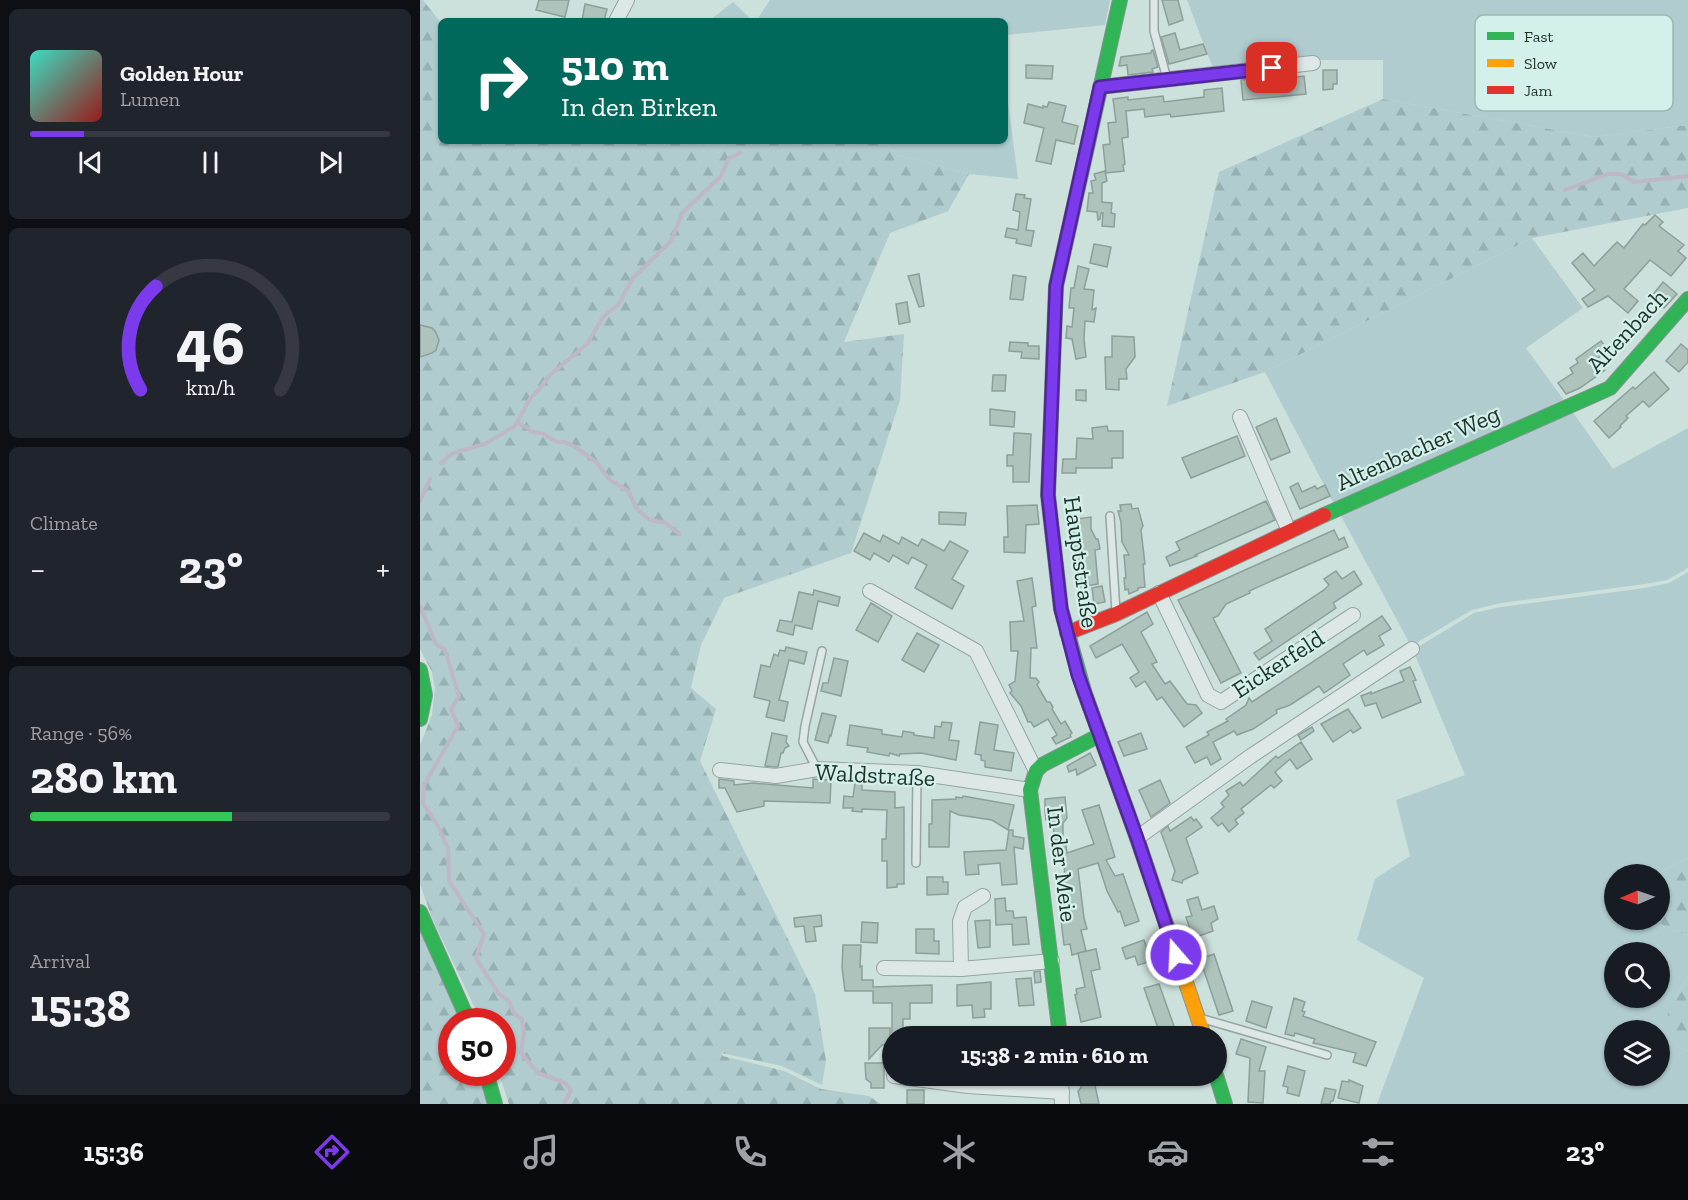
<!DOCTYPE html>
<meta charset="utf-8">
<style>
body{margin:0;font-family:"Zilla Slab",serif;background:#20242c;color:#f1f3f6;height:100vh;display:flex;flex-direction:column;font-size:22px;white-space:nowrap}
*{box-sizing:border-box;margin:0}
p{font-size:20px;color:#9ea1a6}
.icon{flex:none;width:33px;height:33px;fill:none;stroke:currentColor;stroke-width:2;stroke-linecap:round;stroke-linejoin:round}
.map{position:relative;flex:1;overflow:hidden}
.sheet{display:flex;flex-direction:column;gap:9px;padding:9px;background:#0d0f14;width:420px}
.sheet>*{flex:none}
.guide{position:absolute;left:18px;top:18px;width:570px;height:126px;border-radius:9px;box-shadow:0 2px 4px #0004;background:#00695c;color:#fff;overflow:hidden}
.needle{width:39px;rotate:268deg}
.fabs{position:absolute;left:1184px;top:864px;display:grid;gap:12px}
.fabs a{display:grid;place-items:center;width:66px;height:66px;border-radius:50%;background:#171b24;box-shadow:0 2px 4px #0004;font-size:30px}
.speed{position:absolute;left:18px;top:1008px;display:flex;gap:12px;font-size:30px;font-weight:700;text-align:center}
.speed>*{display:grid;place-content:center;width:78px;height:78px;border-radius:50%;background:#171b24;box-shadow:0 2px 4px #0004;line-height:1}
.speed .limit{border:9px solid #d22;background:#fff;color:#111}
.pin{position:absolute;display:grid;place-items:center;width:51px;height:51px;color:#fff;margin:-26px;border-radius:12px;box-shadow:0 3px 9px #0006}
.me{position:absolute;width:66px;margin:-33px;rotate:341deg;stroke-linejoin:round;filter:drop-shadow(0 0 4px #0008)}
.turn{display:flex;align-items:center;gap:21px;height:126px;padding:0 24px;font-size:27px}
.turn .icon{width:78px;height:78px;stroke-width:2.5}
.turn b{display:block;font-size:42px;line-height:51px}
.big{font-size:45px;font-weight:700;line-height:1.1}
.sheet .tile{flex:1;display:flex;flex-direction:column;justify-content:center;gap:9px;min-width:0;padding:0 21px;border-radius:9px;background:#20242c}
.sheet .dial{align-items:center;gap:0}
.dial svg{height:156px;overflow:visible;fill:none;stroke:#363941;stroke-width:7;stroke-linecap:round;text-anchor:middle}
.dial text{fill:#f1f3f6;stroke:none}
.song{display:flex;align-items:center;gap:18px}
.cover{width:72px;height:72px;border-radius:9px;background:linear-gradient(135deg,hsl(170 70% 55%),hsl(0 70% 35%))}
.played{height:6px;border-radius:3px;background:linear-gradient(90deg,#7c3aed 15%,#363941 15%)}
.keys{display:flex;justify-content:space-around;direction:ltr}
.heat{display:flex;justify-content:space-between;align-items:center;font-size:33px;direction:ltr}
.charge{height:9px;border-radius:4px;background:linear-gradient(90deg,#34c759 56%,#363941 0)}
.trip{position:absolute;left:462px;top:1026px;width:345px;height:60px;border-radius:30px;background:#171b24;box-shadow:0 2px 4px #0004;font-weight:700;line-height:60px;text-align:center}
.tabs{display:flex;height:96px;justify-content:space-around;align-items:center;background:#090b0e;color:#9ea1a6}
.tabs .icon{width:42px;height:42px}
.tabs .active{color:#7c3aed}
.tabs b{font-size:27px;color:#f1f3f6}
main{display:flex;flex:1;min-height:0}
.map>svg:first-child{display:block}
</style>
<main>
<section class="sheet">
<div class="tile">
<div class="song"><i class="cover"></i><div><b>Golden Hour</b><p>Lumen</p></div></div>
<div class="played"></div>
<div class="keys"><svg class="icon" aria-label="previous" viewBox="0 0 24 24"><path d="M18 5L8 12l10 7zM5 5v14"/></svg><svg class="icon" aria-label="pause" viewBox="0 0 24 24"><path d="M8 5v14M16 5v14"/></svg><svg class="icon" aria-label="next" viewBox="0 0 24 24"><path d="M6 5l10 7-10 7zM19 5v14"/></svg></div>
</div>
<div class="tile dial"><svg viewBox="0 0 100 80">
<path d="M14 69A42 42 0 1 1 86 69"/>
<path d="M14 69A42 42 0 0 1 22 16" stroke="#7c3aed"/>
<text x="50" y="56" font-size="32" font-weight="700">46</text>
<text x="50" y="72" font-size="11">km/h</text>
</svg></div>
<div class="tile"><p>Climate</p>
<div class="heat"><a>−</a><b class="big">23°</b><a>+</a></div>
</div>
<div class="tile"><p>Range · 56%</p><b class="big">280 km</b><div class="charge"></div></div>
<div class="tile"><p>Arrival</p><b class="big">15:38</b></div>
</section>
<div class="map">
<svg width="1268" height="1104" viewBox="0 0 1268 1104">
<defs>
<pattern id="forest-firs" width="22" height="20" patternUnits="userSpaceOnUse" patternTransform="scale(1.5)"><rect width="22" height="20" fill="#b0cccf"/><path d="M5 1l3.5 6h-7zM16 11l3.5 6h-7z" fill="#97b0b2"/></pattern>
</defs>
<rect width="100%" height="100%" fill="#cce0dc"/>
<g fill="#b0cccf" fill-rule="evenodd">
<polygon points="350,0 690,0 685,25 585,35 585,21 336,21"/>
<polygon points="767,0 1268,0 1268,125 1174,137 963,99 963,60 897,60 794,71"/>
<polygon points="313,2 333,21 289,21"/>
<polygon points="585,79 598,179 549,174 476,155 465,141 585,141"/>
<polygon points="277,141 307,141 298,153"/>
<polygon points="1112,238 1163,308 1106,348 1146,403 915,506 845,372"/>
<polygon points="1152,411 1193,469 1268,428 1268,568 1247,580 1225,584 1081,603 1052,610 991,646 920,514"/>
<path d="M1268 572V857L1238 874H1194V920H1231L1268 936V978L1253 1000 1257 1047 1268 1051V1104H957L1004 978 937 940 955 879 990 856 976 800 1045 775 993 650 1054 613 1081 607 1225 588 1249 583ZM1194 952H1239V998H1194ZM1194 1030H1239V1076H1194Z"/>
</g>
<g fill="url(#forest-firs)">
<polygon points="0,0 3,0 21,23 21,141 277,141 298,153 307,141 465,141 476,155 549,174 528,211 470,233 424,342 484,334 480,400 431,553 304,598 281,645 271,688 296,709 280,761 395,994 406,1061 402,1085 362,1066 301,1053 303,1056 364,1071 401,1089 449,1096 461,1104 89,1104 79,1073 82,1072 82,1022 61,1021 12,918 0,884 0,745 12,715 15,688 12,672 0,649"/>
<polygon points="963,99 1174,137 1268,125 1268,208 1112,238 845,372 747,406 799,172"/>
<polygon points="1268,857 1268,936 1231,920 1239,920 1238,874"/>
<polygon points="0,930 40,1021 32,1022 32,1072 59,1073 69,1104 0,1104"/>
<polygon points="1268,978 1268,1051 1257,1047 1244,1025 1253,1000"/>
</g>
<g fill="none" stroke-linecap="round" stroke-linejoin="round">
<g stroke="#bdb7c6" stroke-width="4">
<polyline points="1145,190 1188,174 1201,174 1214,182 1268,176"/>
<polyline points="97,423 108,428 112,432 122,433 137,442 145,442 155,447 176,462 190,480 208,491 217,509 230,520 246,523 259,534"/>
<polyline points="21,463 33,453 65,444 95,426 111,397 117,392 130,375 167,344 183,317 198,305 213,278 251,241 262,213 301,176 309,158 320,153"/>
<polyline points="0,501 10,479"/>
<polyline points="0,606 16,644 25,650 39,696 31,709 38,726 4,785 3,803 19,828 28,849 29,881 64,934 56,958 78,993 89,1001 93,1012 102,1019 104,1033 101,1053 118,1073 145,1083 151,1090 144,1104"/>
</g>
</g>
<g fill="#adc3bb" stroke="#8c9f98" stroke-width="1.5">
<polygon points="119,0 149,0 145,17 116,10"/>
<polygon points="742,0 758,0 763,20 749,25"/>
<polygon points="165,4 187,9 184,21 162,21"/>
<polygon points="755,33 760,50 783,44 787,54 749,64 741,37"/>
<polygon points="733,50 738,67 732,69 733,72 708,75 707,65 699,66 701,57 731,53 731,51"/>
<polygon points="606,65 633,66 632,79 606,78"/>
<polygon points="903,70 917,70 917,84 913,84 913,89 903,90"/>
<polygon points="884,76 886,94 823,100 821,80 851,77 851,80"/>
<polygon points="802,88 804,111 751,117 750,114 725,117 724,109 706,111 708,132 708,137 702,138 705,164 703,165 704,171 686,173 683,145 690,144 688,123 696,122 693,99 708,97 708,100 743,96 744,102 784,97 784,90"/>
<polygon points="629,102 646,106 642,122 658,126 654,144 636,140 631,164 616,161 624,128 604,123 608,104 623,108 623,106 627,107"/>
<polygon points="685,171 687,181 682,183 682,202 692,203 691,213 695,214 694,227 682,226 683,213 681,213 680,219 678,220 677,212 667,211 669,193 673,193 671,181 676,180 674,174"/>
<polygon points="596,194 605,195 604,198 611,199 606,230 614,231 611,246 596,243 597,239 585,237 587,228 598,230 600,212 593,210"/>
<polygon points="1235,215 1243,222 1239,226 1264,245 1258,251 1266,258 1251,276 1230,260 1204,289 1218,301 1208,313 1188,296 1168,307 1162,299 1175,290 1152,263 1163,253 1174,266 1197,242 1204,248 1223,224 1225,225"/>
<polygon points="674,244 691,247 687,267 670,263"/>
<polygon points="658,266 669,269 664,289 674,290 672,310 676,308 674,322 665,321 664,339 666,357 656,359 652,339 646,338 647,326 652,327 654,308 649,308 651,288 654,288"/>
<polygon points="499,274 504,306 499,307 488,276"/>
<polygon points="593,275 606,277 603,300 590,299"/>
<polygon points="1243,282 1257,294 1244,308 1231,297"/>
<polygon points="487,302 490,322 479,324 476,304"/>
<polygon points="0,325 12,328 15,331 19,340 16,350 12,353 0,357"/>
<polygon points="692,336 714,337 715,357 706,369 707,379 699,379 699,390 686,389 685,357 692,357"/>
<polygon points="1181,341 1188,350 1177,359 1185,370 1160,388 1146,394 1138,383 1153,373 1150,368 1158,363 1156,359"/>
<polygon points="590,342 608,343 608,346 619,346 619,359 601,358 602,352 589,351"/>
<polygon points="1261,344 1268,350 1268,362 1259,372 1246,361"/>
<polygon points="1234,372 1249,389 1229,407 1223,401 1206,416 1208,418 1200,426 1201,427 1189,438 1174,421 1213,387 1215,389"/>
<polygon points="573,375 586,375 585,391 572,391"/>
<polygon points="656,390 666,390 666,401 656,400"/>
<polygon points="570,409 595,412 594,427 570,425"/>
<polygon points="856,418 870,452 851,460 836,427"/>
<polygon points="687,426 688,431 703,431 703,458 692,458 692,468 656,468 656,473 642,473 643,459 656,459 657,438 673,439 672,428"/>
<polygon points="594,433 611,434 609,482 593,482 593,466 587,466 587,455 593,455"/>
<polygon points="817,436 825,456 771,478 762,458"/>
<polygon points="878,483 882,492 895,486 897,489 905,485 910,496 880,509 870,487"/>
<polygon points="846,501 855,520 775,555 777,556 750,566 746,557 760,550 756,542"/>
<polygon points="711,504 712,509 718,508 723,526 721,530 725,564 723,564 725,587 718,588 718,590 709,594 708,589 705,590 704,578 706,578 704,555 709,555 702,542 701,522 698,511 701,511 700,505"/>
<polygon points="617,505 619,524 606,525 605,553 584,552 584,537 588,537 587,506"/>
<polygon points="519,512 546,513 545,525 519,524"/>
<polygon points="671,517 671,529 676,539 678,539 680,549 675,550 678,584 659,587 650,520"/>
<polygon points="914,530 919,540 924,537 928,547 829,591 830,593 806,604 798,616 793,618 821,673 801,683 758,600"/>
<polygon points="444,533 460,542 463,535 479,544 482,537 498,546 502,539 524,551 530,541 548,551 532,579 544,586 532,609 495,588 507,565 492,557 488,564 473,555 469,562 454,553 450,560 434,551"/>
<polygon points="916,571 922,579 934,571 942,584 913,603 916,608 839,660 834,653 852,641 845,629 904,590 909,585 904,579"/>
<polygon points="612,578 616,606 612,607 617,648 611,648 610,678 616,678 619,682 617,685 627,702 630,702 633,707 632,709 641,724 645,721 652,733 650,735 651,737 636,744 632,738 637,735 628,719 614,727 611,722 608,722 601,706 590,693 592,691 589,685 595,681 598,651 591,651 590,622 604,621 597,581"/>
<polygon points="682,586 685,602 674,604 672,588"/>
<polygon points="394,590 420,597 418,606 398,601 392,629 375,625 373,635 357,631 360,620 372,622 379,592 393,595"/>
<polygon points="451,603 472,616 458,642 436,630"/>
<polygon points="727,612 733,624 721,632 737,662 732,664 745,684 750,681 767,704 776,705 782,713 764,727 742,697 737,700 725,681 716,687 710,678 719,672 702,644 676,658 670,646"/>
<polygon points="962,616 971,629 959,636 964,645 947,655 944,650 923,664 930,675 904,693 899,686 870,705 856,710 857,713 833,729 817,735 814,731 793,742 801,759 791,765 787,757 775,763 766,747 789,735 787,732 808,721 806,719 826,705 829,698 832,702"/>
<polygon points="497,633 519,645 504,672 482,660"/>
<polygon points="366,647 387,652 384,664 369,660 359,700 368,702 364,721 346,717 350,701 334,697 341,665 350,667 354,654 358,656 360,650 365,651"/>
<polygon points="414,658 428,661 421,696 401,691 403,683 408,683"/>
<polygon points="990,667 996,680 993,681 1001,702 962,718 956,703 945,706 941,696 951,692 951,694 984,681 980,671"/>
<polygon points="928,709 941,728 933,733 931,730 913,742 901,724"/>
<polygon points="402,713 416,716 411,736 410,735 408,743 395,740"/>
<polygon points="522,722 532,723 529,740 539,741 536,760 501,753 480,754 479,756 470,753 469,756 447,752 448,748 427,745 430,725 462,730 462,734 482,737 483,731 494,733 494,735 514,738 515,726 521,727"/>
<polygon points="560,722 578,725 574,750 594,753 591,771 565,767 565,761 561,760 561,755 555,754"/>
<polygon points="892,727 894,731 881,740 878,735"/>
<polygon points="352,733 367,736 366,742 369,746 365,748 363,753 361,753 358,767 356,767 345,766"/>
<polygon points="721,733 727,749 704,756 698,742"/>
<polygon points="881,742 892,759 877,769 870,759 855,772 862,781 854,788 851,785 821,809 824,813 815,820 818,824 809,832 802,823 798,826 791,818 804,807 801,803 809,795 806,791 820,782 823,786 856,756 858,758"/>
<polygon points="670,753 676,765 657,775 656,769 649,772 647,766"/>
<polygon points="299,779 314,781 314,785 333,783 393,788 393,779 411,780 410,803 344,801 344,806 317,812 305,788 299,788"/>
<polygon points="740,780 750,803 731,817 719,790"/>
<polygon points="435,783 442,783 442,790 475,792 475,808 484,807 484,884 477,884 477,887 467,888 467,861 462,861 462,839 466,839 467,810 442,809 442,812 432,811 433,808 423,808 424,796 433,797"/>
<polygon points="543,796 594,805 588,830 572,820 539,815 530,811 529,847 509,847 509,824 512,824 512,800 536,799 536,797 542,798"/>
<polygon points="645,797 647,818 643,823 643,839 645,839 647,853 674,844 662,810 679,805 695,857 686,860 695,876 703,874 719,921 705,926 700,911 698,912 687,891 678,863 658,869 664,918 667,929 661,930 666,951 652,955 650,944 644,945 637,887 645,886 644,859 633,861 630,841 635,840 632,819 626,820 625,812 625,799"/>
<polygon points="771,817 774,821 776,819 782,827 766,838 778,873 763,880 762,883 752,880 755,871 741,832 748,826 750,831"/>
<polygon points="589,830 593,830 593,836 604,838 603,849 594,847 597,884 582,885 580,863 558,865 559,874 546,875 544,852 586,850"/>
<polygon points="507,877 523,877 523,882 528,882 528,894 507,895"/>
<polygon points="778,897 782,910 794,906 798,919 791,923 793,931 773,938 766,917 772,916 767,900"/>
<polygon points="585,898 586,911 593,911 594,918 606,917 609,944 593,945 592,924 576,925 575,899"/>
<polygon points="401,915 402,926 394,927 396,941 386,942 384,926 375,927 374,918"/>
<polygon points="570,920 570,947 558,948 555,921"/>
<polygon points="442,922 458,923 457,943 441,942"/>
<polygon points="496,929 514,929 514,941 519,941 519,954 496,953"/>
<polygon points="724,940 731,961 718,965 715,956 706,959 702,948"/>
<polygon points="423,945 441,945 440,967 442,966 442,980 453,980 453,987 512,985 512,1003 490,1003 490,1019 483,1019 483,1033 472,1033 472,1003 453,1003 453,991 425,991 422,967"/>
<polygon points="676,949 680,969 671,971 681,1017 661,1022 655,995 657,994 656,989 665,987 658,953"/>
<polygon points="794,954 813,1011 799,1015 780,959"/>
<polygon points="620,971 621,982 615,983 614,972"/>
<polygon points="611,978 614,1005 599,1006 596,979"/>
<polygon points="571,982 571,1009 564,1009 565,1017 553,1018 552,1005 537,1006 537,985"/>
<polygon points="739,984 755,1029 740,1034 724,988"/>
<polygon points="874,998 885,1002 882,1011 885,1012 883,1016 956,1042 946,1066 933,1062 936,1053 893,1043 895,1039 875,1033 874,1036 865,1034"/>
<polygon points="832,1001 852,1007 846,1028 826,1021"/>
<polygon points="449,1028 470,1028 470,1045 462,1045 449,1059"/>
<polygon points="821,1039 846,1047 839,1071 845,1071 843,1103 828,1102 830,1058 816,1054"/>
<polygon points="445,1063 464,1063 464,1088 451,1088 451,1083 446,1079"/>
<polygon points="868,1066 885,1071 879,1096 867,1093 868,1087 863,1086"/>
<polygon points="658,1076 673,1076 679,1104 661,1104 658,1091 661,1088"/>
<polygon points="929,1080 943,1086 939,1103 918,1098 922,1081 929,1082"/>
<polygon points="905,1088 916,1090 913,1101 911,1101 910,1104 901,1104"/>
<rect x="487" y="1090" width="17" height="14"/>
</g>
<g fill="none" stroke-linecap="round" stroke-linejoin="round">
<defs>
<g id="lane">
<polyline points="734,0 734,31 747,79"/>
<polyline points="690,516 696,612"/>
<polyline points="397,769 383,742 385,726 402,651"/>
<polyline points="496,863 497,773"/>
<polyline points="780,1018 907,1055"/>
</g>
<g id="street">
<polyline points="196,21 207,0"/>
<polyline points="680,87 893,63"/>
<polyline points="820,417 869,531"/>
<polyline points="450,591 556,651 616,771"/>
<polyline points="739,593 788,695 801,702 933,615"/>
<polyline points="300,770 356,776 397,769 497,773 610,790"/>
<polyline points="717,838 831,756 992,649"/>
<polyline points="563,896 545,907 540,921 541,969 632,961"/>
<polyline points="464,968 541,969"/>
<polyline points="474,1076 548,1086 642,1092"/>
<polyline points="641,1076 642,1104"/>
</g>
<g id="fast">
<polyline points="904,515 1190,388 1268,299"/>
<polyline points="0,670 5,695 0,719"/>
<polyline points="664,691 641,609 628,495 636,286 700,0"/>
<polyline points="0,912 49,1022"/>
<polyline points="640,1036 610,790 616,771 622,765 680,735"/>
<polyline points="66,1072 75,1104"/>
<polyline points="796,1075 805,1104"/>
</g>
<polyline id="slow" points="664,691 717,838 784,1036"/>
<polyline id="jam" points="647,633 696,614 904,515"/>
</defs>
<use href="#lane" stroke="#95a5a1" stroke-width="10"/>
<use href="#street" stroke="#95a5a1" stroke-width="16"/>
<use href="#fast" stroke="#859590" stroke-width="16"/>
<use href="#slow" stroke="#859590" stroke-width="16"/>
<use href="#jam" stroke="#859590" stroke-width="16"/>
<use href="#lane" stroke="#dde8e6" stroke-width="7"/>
<use href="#street" stroke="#dde8e6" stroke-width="14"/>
<use href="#fast" stroke="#30b455" stroke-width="14"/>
<use href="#slow" stroke="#ff9f0a" stroke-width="14"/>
<use href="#jam" stroke="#e5322d" stroke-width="14"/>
</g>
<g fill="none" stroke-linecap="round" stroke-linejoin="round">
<defs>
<polyline id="route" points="756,955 717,838 658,675 641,609 628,495 636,286 680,87 852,68"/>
</defs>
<use href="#route" stroke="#51269a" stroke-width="15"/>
<use href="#route" stroke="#7c3aed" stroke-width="10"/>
</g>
<g text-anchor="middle" stroke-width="4.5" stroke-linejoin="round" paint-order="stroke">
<g font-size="24" fill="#1f322a" stroke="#d3f0eb">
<text transform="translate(1207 331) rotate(-47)" y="8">Altenbach</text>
<text transform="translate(998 448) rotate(-24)" y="8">Altenbacher Weg</text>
<text transform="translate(661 562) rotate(82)" y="8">Hauptstraße</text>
<text transform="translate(858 664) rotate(-33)" y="8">Eickerfeld</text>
<text transform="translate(455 775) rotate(3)" y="8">Waldstraße</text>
<text transform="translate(642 864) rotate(83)" y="8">In der Meie</text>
</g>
</g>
<rect x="1055" y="15" width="198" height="96" rx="9" fill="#d3f0eb" stroke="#9db7b1" stroke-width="1.5"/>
<rect x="1067" y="32" width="27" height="8" fill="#30b455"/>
<rect x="1067" y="59" width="27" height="8" fill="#ff9f0a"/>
<rect x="1067" y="86" width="27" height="8" fill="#e5322d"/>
<g font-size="16" fill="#1f322a">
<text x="1104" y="42">Fast</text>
<text x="1104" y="69">Slow</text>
<text x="1104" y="96">Jam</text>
</g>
</svg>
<div class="fabs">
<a><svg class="needle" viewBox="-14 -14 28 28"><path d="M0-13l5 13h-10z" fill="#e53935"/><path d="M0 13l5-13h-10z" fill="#9ea1a6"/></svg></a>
<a><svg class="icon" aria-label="search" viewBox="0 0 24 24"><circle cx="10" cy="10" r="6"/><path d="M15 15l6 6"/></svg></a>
<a><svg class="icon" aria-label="layers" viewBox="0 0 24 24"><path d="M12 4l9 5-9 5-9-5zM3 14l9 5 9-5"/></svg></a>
</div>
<div class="speed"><div class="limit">50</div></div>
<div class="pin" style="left:852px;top:68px;background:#d93025"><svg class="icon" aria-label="arrive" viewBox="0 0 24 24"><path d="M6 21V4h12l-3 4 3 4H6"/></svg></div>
<svg class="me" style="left:756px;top:955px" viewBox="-20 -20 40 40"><circle r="17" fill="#7c3aed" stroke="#fff" stroke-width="3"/><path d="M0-11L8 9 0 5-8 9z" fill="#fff"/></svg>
<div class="trip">15:38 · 2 min · 610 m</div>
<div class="guide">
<div class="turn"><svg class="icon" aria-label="right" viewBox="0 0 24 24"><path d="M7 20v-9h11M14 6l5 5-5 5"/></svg><div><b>510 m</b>In den Birken</div></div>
</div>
</div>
</main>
<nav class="tabs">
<b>15:36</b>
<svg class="icon active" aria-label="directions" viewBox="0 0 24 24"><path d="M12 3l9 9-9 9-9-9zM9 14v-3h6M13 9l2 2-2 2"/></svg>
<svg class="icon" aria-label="music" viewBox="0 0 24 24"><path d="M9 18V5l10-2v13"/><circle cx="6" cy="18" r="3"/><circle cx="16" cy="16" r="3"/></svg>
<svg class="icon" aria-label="phone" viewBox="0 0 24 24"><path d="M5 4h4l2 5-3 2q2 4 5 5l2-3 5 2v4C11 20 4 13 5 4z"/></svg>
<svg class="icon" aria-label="climate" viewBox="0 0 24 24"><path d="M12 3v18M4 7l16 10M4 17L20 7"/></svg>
<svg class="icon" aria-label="car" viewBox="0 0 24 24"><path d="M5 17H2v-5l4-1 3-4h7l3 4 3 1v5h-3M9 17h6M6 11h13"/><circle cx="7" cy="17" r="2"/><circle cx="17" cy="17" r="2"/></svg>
<svg class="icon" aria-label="filters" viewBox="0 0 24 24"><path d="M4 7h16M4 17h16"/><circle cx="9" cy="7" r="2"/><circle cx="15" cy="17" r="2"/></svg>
<b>23°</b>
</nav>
